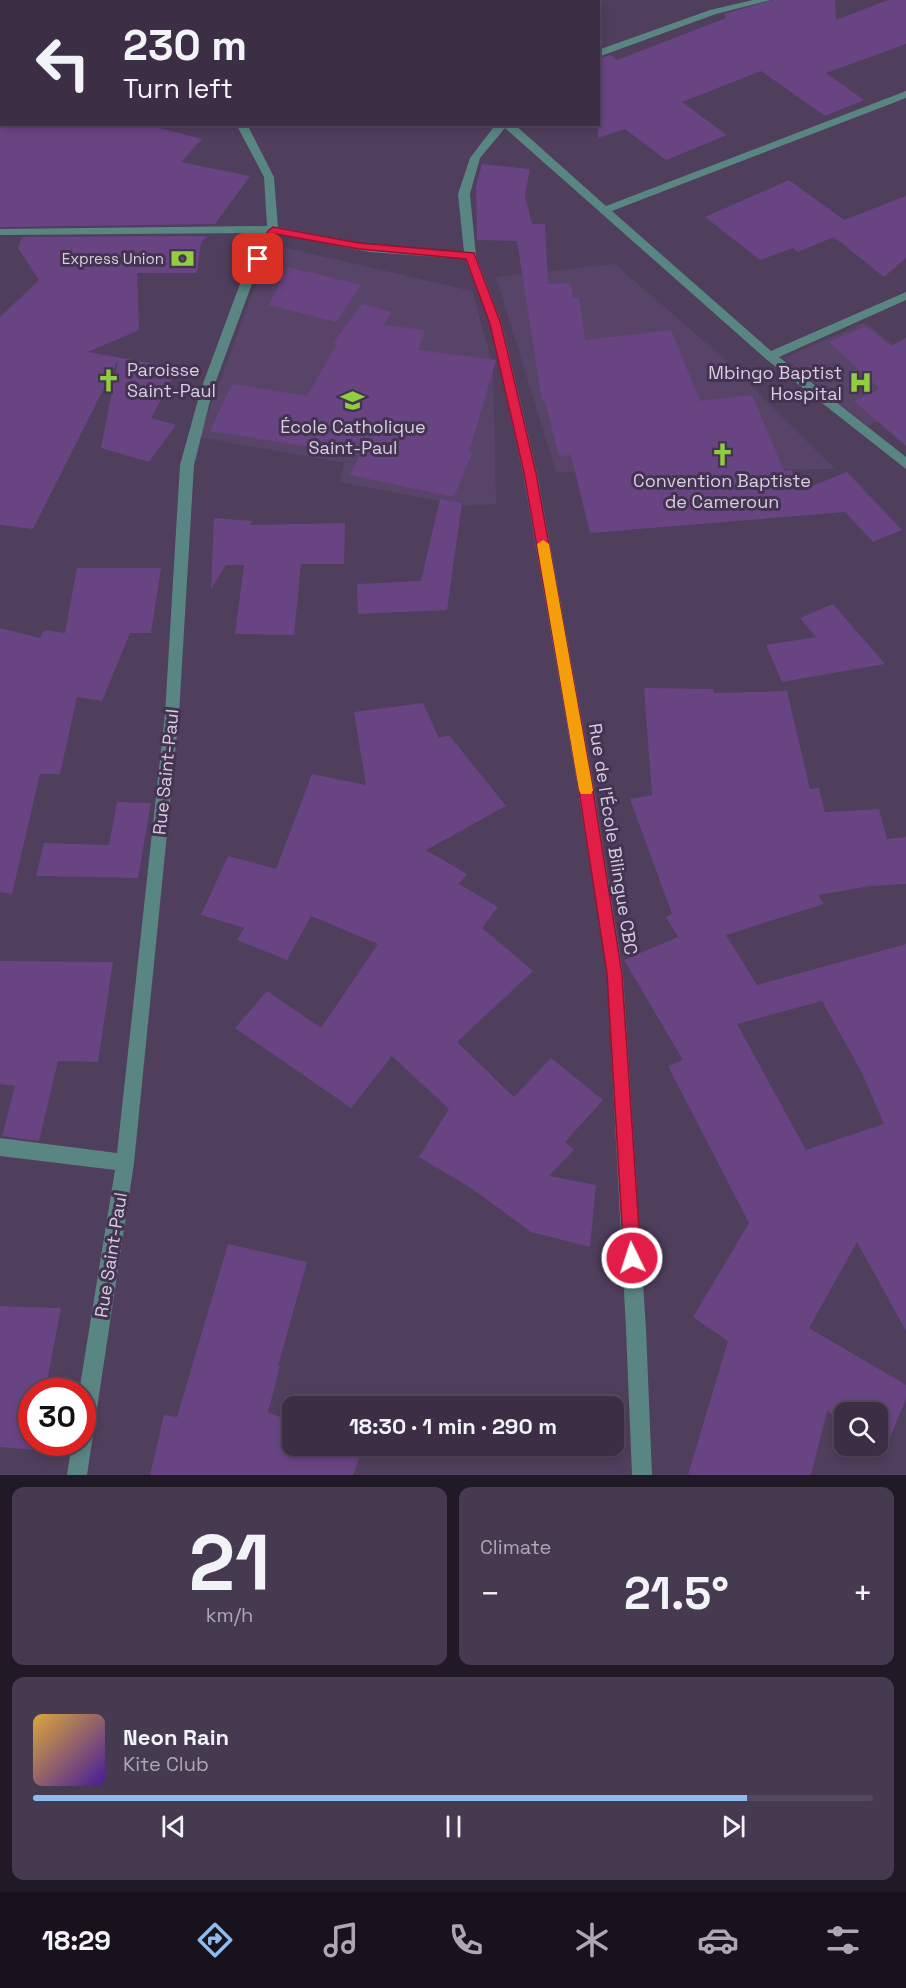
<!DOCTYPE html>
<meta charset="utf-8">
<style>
body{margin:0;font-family:"Space Grotesk",sans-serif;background:#463a50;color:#f1f3f6;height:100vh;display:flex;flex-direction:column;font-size:22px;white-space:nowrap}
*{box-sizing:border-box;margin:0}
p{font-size:20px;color:#aca8b3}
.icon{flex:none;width:33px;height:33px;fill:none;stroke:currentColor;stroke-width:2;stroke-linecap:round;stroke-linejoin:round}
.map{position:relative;height:1475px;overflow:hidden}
.side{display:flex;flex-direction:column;gap:12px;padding:12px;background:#201926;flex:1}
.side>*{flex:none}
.banner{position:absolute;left:0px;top:0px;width:600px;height:126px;box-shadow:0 3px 9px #0003,0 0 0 2px #544a5e;background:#3b2e45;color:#f1f3f6;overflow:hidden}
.buttons{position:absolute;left:834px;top:1402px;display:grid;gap:12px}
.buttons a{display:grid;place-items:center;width:54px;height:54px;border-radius:12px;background:#3b2e45;box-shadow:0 3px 9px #0003,0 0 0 2px #544a5e;font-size:30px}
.speed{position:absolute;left:18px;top:1378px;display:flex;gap:12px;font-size:30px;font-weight:700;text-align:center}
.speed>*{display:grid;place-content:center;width:78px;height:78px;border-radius:50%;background:#3b2e45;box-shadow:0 3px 9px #0003,0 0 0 2px #544a5e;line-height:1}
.speed .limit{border:9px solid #d22;background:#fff;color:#111}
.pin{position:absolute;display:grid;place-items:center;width:51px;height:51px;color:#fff;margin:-26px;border-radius:12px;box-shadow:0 3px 9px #0006}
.me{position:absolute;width:66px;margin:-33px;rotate:356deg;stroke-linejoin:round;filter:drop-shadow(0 0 4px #0008)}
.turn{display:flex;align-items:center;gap:21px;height:126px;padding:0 24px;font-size:27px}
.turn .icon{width:78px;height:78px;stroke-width:2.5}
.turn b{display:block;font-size:42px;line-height:51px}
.big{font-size:45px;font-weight:600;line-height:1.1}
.side .card{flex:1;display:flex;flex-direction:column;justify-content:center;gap:9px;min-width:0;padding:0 21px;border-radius:12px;background:#463a50}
.side .dial{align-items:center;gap:0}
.dial b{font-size:78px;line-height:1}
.song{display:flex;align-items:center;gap:18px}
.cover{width:72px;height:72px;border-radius:9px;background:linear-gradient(135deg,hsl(40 70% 55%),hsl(260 70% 35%))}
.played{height:6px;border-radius:3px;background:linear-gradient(90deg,#90b9f0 85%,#544a5e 85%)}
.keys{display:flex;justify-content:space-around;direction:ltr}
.heat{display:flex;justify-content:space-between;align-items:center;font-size:33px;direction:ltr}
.side .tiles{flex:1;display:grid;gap:12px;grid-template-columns:1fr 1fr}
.card:last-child{grid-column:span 2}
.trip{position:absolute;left:282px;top:1396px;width:342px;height:60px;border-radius:12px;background:#3b2e45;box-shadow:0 3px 9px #0003,0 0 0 2px #544a5e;font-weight:600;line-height:60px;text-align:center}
.dock{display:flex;height:96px;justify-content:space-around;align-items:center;background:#18121c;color:#aca8b3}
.dock .icon{width:42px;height:42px}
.dock .selected{color:#90b9f0}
.dock b{font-size:27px;color:#f1f3f6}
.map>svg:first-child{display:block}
</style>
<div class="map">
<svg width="906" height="1475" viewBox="0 0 906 1475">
<rect width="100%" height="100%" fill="#4f3e5c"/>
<g fill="#594469">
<polygon points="274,245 472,291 493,365 496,504 465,506 340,482 344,463 199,437 266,257"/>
<polygon points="615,264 721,356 835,469 556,472 496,277"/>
<polygon points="865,322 906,355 906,408 868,426 784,358"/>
</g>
<g fill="#694483" fill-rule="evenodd">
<polygon points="773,0 835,0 836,20 888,0 906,0 906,44 826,73 864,100 825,116 761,71 682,102 727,135 666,160 625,129 598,138 598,59 610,55 617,60 726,18 724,14"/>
<polygon points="0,124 143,124 202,139 181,162 250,176 215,224 0,227"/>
<polygon points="482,164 530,169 525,195 532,224 545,224 548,284 571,283 573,298 579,297 585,340 671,330 700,401 752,395 784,471 792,470 799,491 847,472 902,530 873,542 845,512 590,533 571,455 559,456 545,401 542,401 517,241 477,240 476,186"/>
<polygon points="789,180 844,220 906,196 906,258 884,277 834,237 798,252 793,248 760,260 705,217"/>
<polygon points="207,236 201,243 197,273 137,273 139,330 88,352 178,368 151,418 176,425 149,462 101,448 118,360 33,529 0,525 0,317 39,280 18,248 22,237"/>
<polygon points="288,267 361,285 336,322 269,305"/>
<polygon points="362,304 392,312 383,325 425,330 418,350 496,360 469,452 472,453 454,497 350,475 360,455 210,431 232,384 307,396 337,344 333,343"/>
<polygon points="866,326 891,346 906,338 906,446 854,401 880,389 829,342"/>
<polygon points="440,499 462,503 447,610 358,614 357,584 421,581"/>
<polygon points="214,518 253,521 250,525 345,523 344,564 301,564 294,635 235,634 244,565 226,565 211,589"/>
<polygon points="77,568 161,568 151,633 130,633 102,701 77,697 60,774 40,774 12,894 0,892 0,628 40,638 44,630 65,633"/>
<polygon points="833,604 885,664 782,682 766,645 816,637 800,618"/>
<path d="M644 688 713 689 714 693 787 691 810 789 819 788 825 812 879 809 887 839 906 837V884L870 886 818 895 824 904 726 935 757 985 906 944V1331L857 1242 809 1328 906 1385V1399L886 1447 878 1442V1413H844V1422L827 1411 811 1475H688L728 1341 693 1317 749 1223 668 1066 683 1060 624 960 678 937 666 917 672 914 630 799 652 795ZM822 1001 862 1073 884 1124 806 1150 737 1024Z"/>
<polygon points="423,703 439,738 449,735 506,806 426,850 467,874 459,884 498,907 482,928 533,971 457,1042 514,1097 551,1058 603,1100 565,1142 574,1150 549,1176 596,1185 590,1247 531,1232 471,1188 419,1157 449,1109 392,1056 351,1108 235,1028 267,991 321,1028 378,944 311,916 287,960 237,940 244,928 201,915 228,856 276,869 312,774 366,785 354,712"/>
<polygon points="117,802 151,803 138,878 36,876 44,843 109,845"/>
<polygon points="0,961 113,962 98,1062 58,1061 39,1141 2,1136 15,1086 0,1084"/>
<polygon points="228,1244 307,1262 278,1366 280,1366 268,1412 292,1422 292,1446 364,1446 353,1475 150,1475 164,1415 177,1417"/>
<polygon points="0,1306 61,1308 45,1392 32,1392 32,1443 36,1443 34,1450 0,1447"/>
</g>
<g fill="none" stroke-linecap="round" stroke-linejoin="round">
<g fill="#598582" fill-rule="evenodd">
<polygon points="268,0 278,0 266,2"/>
<polygon points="320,0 331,0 333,2 321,2"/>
<polygon points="753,0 771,0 716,14 598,57 598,50 710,10"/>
<polygon points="906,91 906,98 612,211 771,351 906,292 906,300 779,357 906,457 906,469 766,359 505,128 480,158 470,194 476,256 502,324 537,473 591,771 623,974 646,1329 652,1475 632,1475 626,1329 607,974 575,771 523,473 490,324 465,259 370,252 277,234 256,273 213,389 194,465 179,714 134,1163 87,1475 67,1475 72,1443 82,1443 82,1392 79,1392 115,1170 0,1156 0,1138 117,1153 165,714 180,465 201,389 244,273 266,233 0,235 0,229 267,226 264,177 236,124 247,124 274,177 278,227 370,245 464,252 458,194 470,158 496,124 514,124 606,206"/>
</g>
</g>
<polygon fill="#e11d48" stroke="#92132f" stroke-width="1.5" points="273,227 359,243 474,253 501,324 536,473 590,771 622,974 641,1258 638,1264 632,1267 626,1264 624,1258 607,974 576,771 524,473 490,324 466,259 359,249 276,234 261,261 254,261 252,259 268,231"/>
<polygon fill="#f59e0b" points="543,540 549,544 593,790 591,794 581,794 579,790 537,544"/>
<defs>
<symbol id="bank-bare" viewBox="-9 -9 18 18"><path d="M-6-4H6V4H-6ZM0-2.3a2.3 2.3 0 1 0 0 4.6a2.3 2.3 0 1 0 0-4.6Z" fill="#91cd40" stroke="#443351" stroke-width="2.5" paint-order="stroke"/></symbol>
<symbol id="church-bare" viewBox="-9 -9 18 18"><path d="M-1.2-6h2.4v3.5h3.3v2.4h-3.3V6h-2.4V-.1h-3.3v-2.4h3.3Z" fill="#91cd40" stroke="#443351" stroke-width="2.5" paint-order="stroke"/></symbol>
<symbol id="hospital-bare" viewBox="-9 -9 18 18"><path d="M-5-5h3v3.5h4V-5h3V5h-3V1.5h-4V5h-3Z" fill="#91cd40" stroke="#443351" stroke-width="2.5" paint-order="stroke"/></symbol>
<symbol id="school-bare" viewBox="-9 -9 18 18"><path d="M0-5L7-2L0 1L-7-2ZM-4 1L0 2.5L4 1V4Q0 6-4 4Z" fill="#91cd40" stroke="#443351" stroke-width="2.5" paint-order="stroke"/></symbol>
</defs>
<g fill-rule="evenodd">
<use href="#bank-bare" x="166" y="242" width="33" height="33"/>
<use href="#church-bare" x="92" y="364" width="33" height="33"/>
<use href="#hospital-bare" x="844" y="366" width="33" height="33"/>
<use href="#school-bare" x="336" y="384" width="33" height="33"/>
<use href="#church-bare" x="706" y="438" width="33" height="33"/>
</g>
<g text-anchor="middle" stroke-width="6" stroke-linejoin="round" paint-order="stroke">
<g font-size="15" fill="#d8cee1" stroke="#443351" text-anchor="end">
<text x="164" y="264">Express Union</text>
</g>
<g font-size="18" fill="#d8cee1" stroke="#443351">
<text x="127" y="376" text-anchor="start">Paroisse<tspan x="127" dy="21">Saint-Paul</tspan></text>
<text x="842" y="379" text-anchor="end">Mbingo Baptist<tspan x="842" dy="21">Hospital</tspan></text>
<text x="353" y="433">École Catholique<tspan x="353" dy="21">Saint-Paul</tspan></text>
<text x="722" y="487">Convention Baptiste<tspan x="722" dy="21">de Cameroun</tspan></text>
</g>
<g font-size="18" fill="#d8cee1" stroke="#443351">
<text transform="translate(166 772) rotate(-84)" y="6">Rue Saint-Paul</text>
<text transform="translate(613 839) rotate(81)" y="6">Rue de l'École Bilingue CBC</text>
<text transform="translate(111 1255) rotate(-81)" y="6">Rue Saint-Paul</text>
</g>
</g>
</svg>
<div class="buttons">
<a><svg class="icon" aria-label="search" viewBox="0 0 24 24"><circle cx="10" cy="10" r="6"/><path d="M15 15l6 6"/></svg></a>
</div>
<div class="speed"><div class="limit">30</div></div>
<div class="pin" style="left:258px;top:259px;background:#d93025"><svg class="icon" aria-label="arrive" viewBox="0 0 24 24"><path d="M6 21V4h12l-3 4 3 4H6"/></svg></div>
<svg class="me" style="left:632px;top:1258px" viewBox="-20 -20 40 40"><circle r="17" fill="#e11d48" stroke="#fff" stroke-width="3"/><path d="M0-11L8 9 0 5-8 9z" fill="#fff"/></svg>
<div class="trip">18:30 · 1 min · 290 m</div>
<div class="banner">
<div class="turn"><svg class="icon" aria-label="left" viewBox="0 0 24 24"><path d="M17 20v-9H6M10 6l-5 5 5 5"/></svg><div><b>230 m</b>Turn left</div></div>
</div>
</div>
<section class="side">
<div class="tiles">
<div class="card dial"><b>21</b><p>km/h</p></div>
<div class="card"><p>Climate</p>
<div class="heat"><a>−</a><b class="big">21.5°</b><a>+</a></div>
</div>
<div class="card">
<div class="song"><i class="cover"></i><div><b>Neon Rain</b><p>Kite Club</p></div></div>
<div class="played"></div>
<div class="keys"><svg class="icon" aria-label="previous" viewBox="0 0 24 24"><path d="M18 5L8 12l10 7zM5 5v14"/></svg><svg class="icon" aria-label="pause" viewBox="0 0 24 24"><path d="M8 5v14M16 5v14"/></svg><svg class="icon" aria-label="next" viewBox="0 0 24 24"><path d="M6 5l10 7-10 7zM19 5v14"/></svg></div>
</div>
</div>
</section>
<nav class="dock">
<b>18:29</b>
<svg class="icon selected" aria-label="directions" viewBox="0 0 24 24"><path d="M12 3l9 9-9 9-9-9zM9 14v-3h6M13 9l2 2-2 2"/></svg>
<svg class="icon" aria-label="music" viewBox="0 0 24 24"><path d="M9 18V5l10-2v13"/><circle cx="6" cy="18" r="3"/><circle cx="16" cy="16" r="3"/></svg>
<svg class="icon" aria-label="phone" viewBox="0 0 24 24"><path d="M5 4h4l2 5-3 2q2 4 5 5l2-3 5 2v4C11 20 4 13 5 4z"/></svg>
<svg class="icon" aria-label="climate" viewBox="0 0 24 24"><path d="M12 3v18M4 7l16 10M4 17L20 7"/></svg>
<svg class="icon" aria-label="car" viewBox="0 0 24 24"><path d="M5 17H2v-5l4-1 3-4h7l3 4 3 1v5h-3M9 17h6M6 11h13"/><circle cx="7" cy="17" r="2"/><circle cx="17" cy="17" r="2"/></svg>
<svg class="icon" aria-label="filters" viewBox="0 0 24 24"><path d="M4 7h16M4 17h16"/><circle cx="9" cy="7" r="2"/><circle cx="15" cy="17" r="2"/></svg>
</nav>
